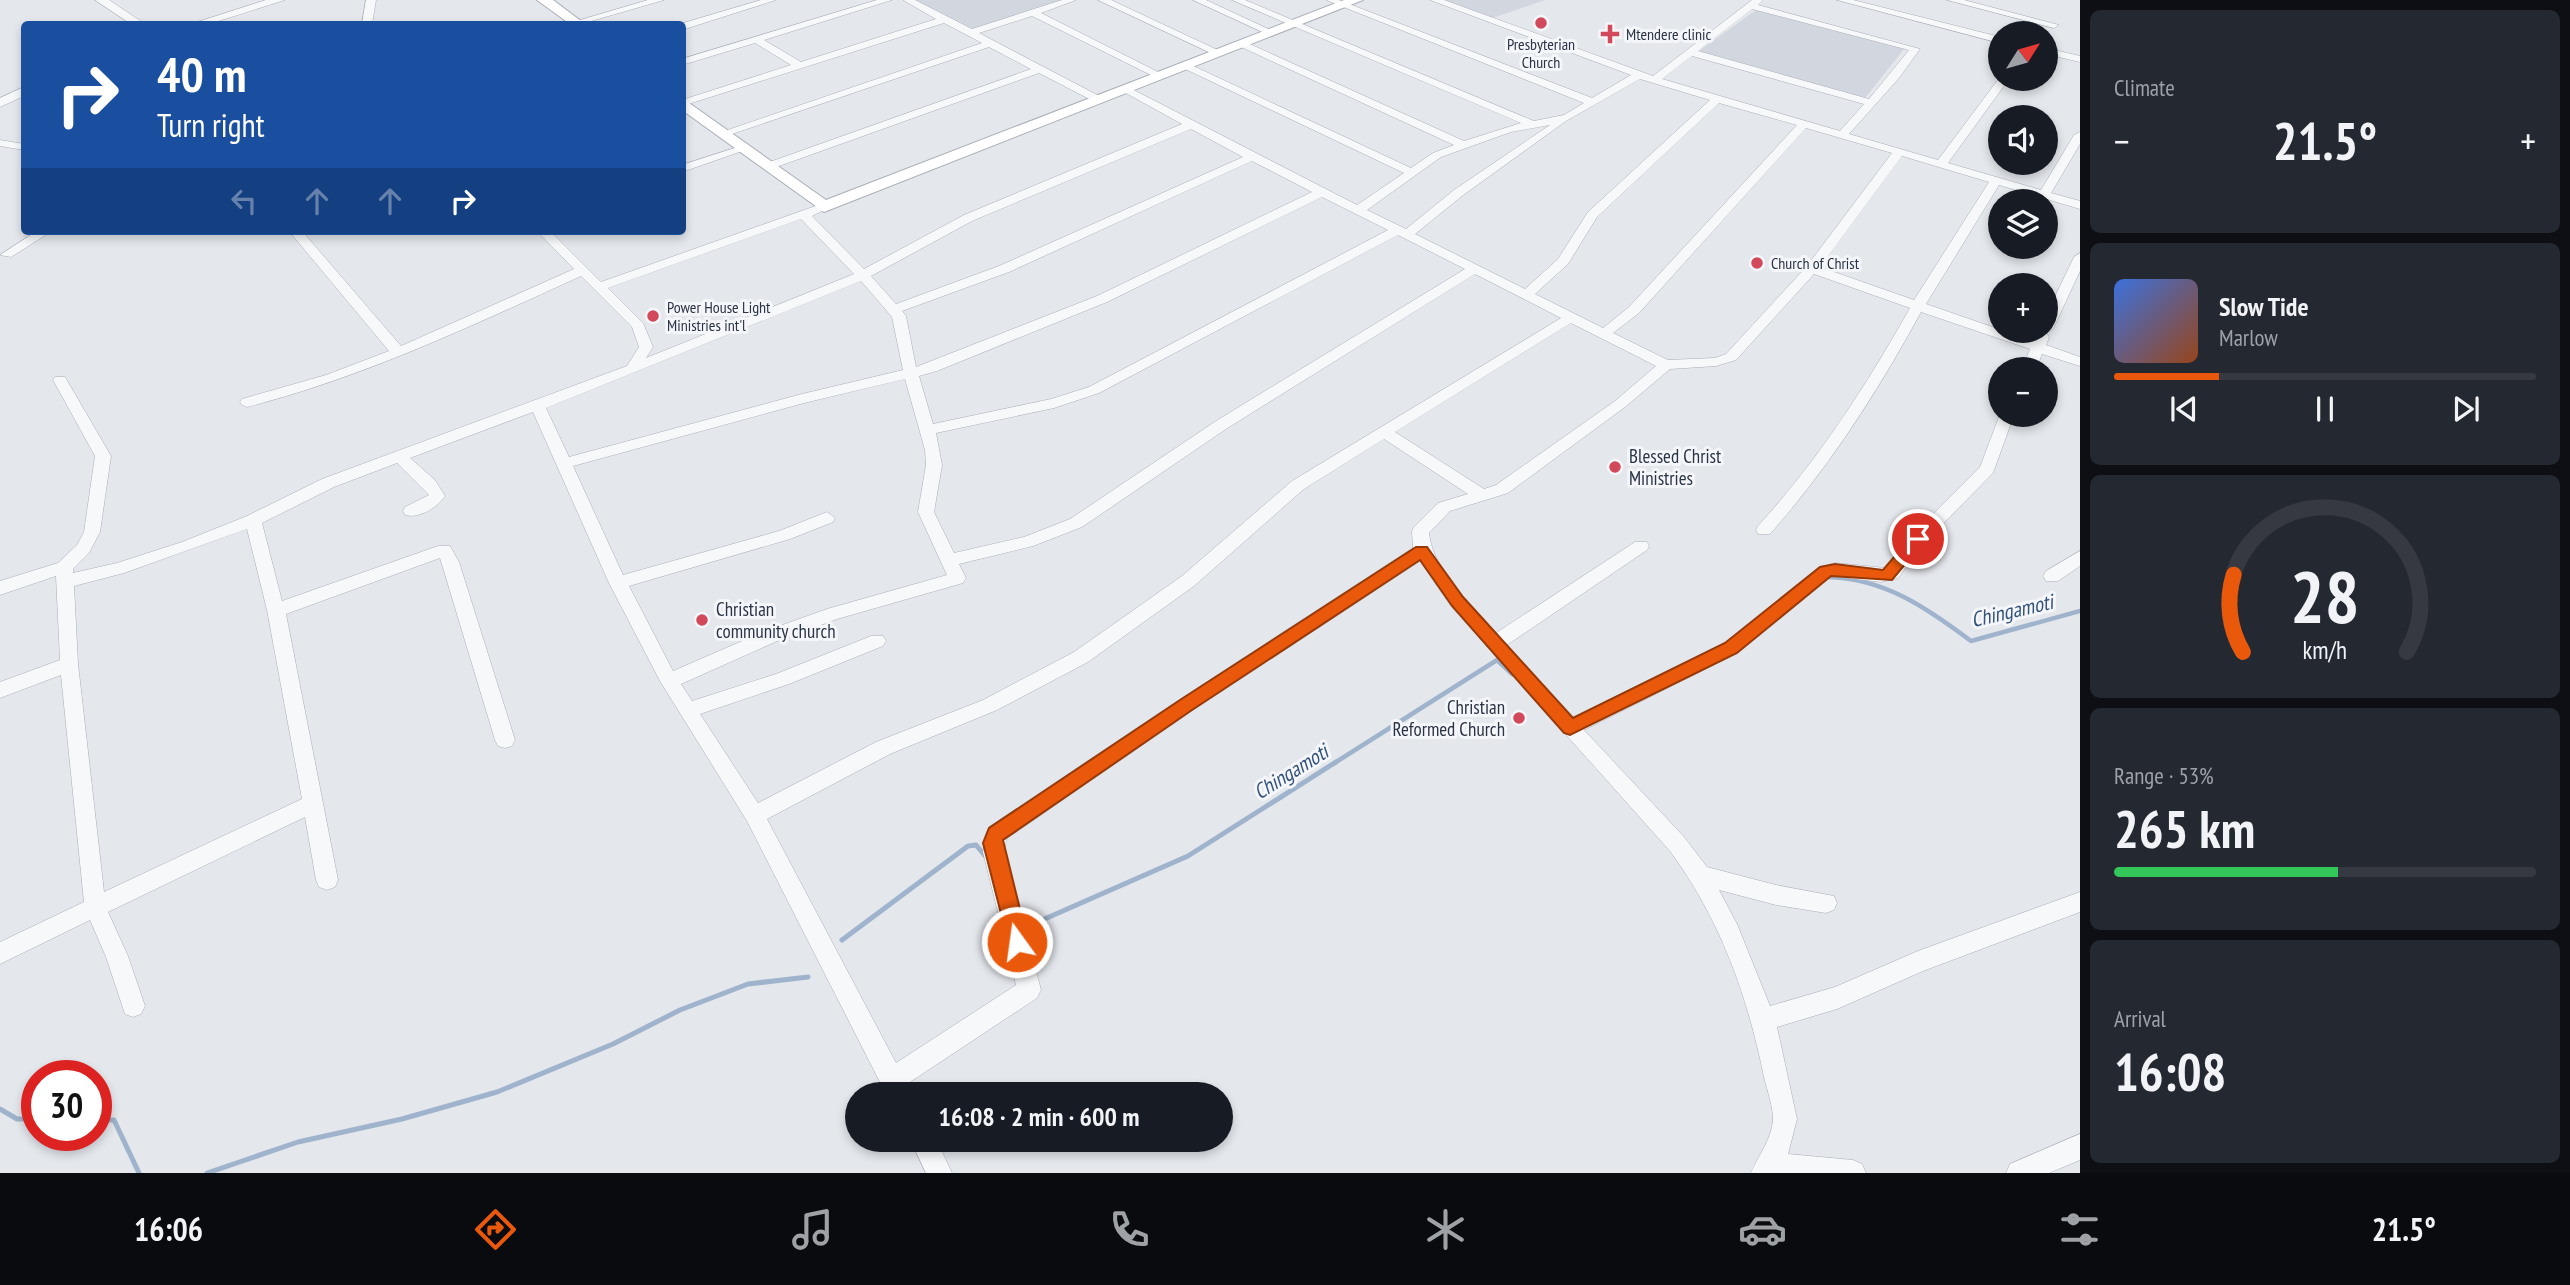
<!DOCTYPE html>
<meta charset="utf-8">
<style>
body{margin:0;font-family:"PT Sans Narrow",sans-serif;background:#242831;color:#f1f3f6;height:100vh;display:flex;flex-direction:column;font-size:26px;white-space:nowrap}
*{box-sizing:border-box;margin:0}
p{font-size:23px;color:#9ea1a6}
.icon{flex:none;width:38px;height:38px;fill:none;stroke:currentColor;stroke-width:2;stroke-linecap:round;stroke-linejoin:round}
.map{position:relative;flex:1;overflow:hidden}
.panel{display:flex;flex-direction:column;gap:10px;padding:10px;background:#0d0f14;width:490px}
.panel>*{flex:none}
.hud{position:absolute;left:21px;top:21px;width:665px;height:214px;border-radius:7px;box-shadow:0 4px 10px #0003;background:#1a4fa0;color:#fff;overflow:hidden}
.needle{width:46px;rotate:53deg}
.controls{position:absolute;left:1988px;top:21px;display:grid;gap:14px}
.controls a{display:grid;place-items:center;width:70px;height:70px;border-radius:50%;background:#171b24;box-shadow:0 4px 10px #0003;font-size:35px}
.speed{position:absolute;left:21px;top:1060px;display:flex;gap:14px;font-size:35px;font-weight:700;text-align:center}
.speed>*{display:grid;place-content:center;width:91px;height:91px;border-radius:50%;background:#171b24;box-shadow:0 4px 10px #0003;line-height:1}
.speed .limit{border:10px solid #d22;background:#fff;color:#111}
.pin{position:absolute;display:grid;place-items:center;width:60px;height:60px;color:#fff;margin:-30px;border:4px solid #fff;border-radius:50%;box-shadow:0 2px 7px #0007}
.me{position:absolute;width:77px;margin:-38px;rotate:346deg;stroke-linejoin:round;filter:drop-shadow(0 0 5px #0008)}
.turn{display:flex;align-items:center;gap:24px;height:147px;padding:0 21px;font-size:32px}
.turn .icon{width:91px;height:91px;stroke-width:2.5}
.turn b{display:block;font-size:49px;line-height:60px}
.lanes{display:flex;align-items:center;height:66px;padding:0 21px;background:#0003;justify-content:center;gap:35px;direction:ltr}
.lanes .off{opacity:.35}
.big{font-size:52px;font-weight:700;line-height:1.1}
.panel .card{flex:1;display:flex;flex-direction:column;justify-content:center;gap:10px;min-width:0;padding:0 24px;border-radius:10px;background:#242831}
.panel .dial{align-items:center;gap:0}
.dial svg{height:182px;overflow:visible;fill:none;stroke:#363941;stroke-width:7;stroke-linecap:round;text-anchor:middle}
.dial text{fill:#f1f3f6;stroke:none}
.song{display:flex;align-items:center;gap:21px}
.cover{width:84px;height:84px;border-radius:10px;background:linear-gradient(135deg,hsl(220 70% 55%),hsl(20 70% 35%))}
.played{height:7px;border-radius:4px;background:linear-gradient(90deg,#ea580c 25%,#363941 25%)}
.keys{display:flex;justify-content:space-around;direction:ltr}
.heat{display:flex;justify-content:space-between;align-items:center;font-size:38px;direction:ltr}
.charge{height:10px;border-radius:5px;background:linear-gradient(90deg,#34c759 53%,#363941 0)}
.trip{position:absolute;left:845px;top:1082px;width:388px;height:70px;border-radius:35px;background:#171b24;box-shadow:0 4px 10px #0003;font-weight:700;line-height:70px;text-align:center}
.menu{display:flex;height:112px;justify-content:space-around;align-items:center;background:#090b0e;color:#9ea1a6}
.menu .icon{width:49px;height:49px}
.menu .selected{color:#ea580c}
.menu b{font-size:32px;color:#f1f3f6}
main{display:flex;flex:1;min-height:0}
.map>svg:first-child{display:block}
</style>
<main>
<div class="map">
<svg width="2080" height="1173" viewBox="0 0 2080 1173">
<rect width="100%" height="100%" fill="#e4e7ec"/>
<g fill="#d2d6de">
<polygon points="915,0 1065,0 971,32"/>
<polygon points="1442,0 1545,0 1492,18"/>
<polygon points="1756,10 1904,49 1865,98 1699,51"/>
</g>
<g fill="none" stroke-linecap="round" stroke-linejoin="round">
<g stroke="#9fb4cc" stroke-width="4.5">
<path d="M1827 577C1884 578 1927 608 1971 641L2080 611"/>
<polyline points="1333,764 1497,660 1512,674"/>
</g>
<g stroke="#9fb4cc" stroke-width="5">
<polyline points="1024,928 1188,856 1336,762"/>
<polyline points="842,940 968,846 976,845 986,857"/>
<polyline points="0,1109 17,1119 37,1119"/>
<polyline points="96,1120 114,1120 139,1173"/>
<polyline points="207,1173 298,1142 402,1119 497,1092 613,1044 680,1010 748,984 808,977"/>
</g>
<defs>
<g id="minor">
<polygon points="366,0 376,0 372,24 362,24"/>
<polygon points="648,0 664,0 581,24 570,23"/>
<polygon points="761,0 776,0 685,29 682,30 682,24 680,24"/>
<polygon points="877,0 892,0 764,40 801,62 936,19 903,0 915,0 972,29 1062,0 1076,0 1041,13 1166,76 1157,78 1032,16 979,33 1103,98 1103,102 1095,102 1039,73 768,170 764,168 764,164 1031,69 989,47 729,135 719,133 982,43 944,23 682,106 682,100 791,65 755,43 682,65 682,59"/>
<polygon points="1098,0 1111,0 1224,53 1215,55"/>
<polygon points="1193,0 1206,0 1277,33 1269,35"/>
<path d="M1232 0H1245L1534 121 1564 115 1584 103 1326 0H1339L1592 98 1631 75 1430 0H1444L1653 76 1752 0H1763L1758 5 1920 49 1899 78 1849 134 1938 160 2000 77 2009 79 1948 163 2041 190 2074 135 2080 132V144L2051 193 2080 201V209L1999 185 1926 304 2033 341 2037 334H2047L2049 337 2046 345 2080 357V366L2042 354 2036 369H2022L2030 349 1921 312C1878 391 1830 466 1770 534H1758L1756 530 1758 526C1819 459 1866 386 1910 308L1814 274 1736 360 1716 366 1670 369 1625 407 1508 493 1450 511 1429 533C1433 571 1471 605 1496 633L1635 542H1647L1649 546 1647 550 1507 645 1572 718 1725 643 1820 567 1835 563 1886 568 1912 535 1980 467 2000 414 2014 415 1993 473 1924 543 1898 578 1881 582 1831 576 1737 653 1584 730 1684 837 1707 867 1776 885 1834 896 1837 903 1834 910 1826 913 1776 905 1719 890 1737 924 1770 1006 1835 987 1918 951 2080 892V912L1923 971 1837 1009 1777 1027 1797 1119 1788 1154 1853 1160 1862 1164 1866 1173H1751C1758 1156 1772 1139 1773 1119 1773 1106 1767 1090 1764 1077 1747 994 1720 919 1670 851L1451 606 1420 561 1193 710 1006 839 1005 852 1041 990 1037 998 907 1084 911 1094H886L747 821 660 681 609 583 533 412 410 458 435 480 445 496C438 507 419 519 405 515L403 511 405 507 429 495 397 463 334 487 262 523 282 601 438 546H450L459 562 515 740 512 746 505 748 498 746 495 740 440 558 286 614 338 880 335 887 327 890 319 887 316 880 305 817 108 912 128 956 145 1006 141 1014 133 1017 125 1014 106 957 90 920 0 964V942L84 902 61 675 0 698V682L60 660 56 576 0 595V581L58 563 77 545 84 532 95 456 53 380 55 377H65L111 456 100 532 89 553 73 569V573L117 563 182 542 247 516 322 479 627 366 639 347 632 327 581 276C471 326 364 377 247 407L242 405 240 402 242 399 326 375 389 351 289 231H302L401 346 574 269 537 231H550L601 282 824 203 830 207 812 216 864 269 964 215 1182 124 1122 91 1121 89 1126 86 1357 205 1404 173 1183 68 1182 66 1187 63 1411 168 1433 153 1454 145 1239 46 1238 44 1243 41 1464 141 1521 123ZM1752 9 1909 50 1869 99 1698 51ZM1692 56 1864 104 1840 131 1662 79ZM1640 79 1710 100 1588 212 1558 259 1525 289 1415 234 1462 196 1566 121ZM1719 103 1797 125 1629 307 1603 328 1535 294 1568 264 1597 217ZM1550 125 1454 190 1406 229 1367 210 1441 157 1511 132ZM1806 128 1892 153 1807 266 1726 354 1715 358 1668 360 1613 333 1639 313ZM1191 129 1243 157 999 266 896 304 871 276 972 221ZM1902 156 1989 182 1914 300 1820 267ZM1252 161 1312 192 1097 296 916 367 906 316 902 311 1009 272ZM1322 197 1388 230 1089 387 1051 399 933 424 919 376 937 371 1107 302ZM801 219 854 274 646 358 653 347 643 323 608 288ZM1398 235 1465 269 1216 421 1070 519 1024 537 954 553 934 512 942 465 936 433 1054 408 1099 393ZM1475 274 1561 318 1292 481 1182 576 1074 652 983 700 876 742 758 803 700 714 789 684 883 646 886 641 883 636H871L776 674 692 701 681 684 775 642 837 619 963 583 966 578 959 564 1033 546 1082 527 1226 429ZM861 281 892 317 903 370 802 394 569 457 546 408ZM1571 323 1656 366 1615 401 1496 485 1484 489 1395 432ZM905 379 925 450 926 465 918 512 947 575 827 609 763 632 673 671 629 586 790 539 833 522 835 518 827 512 779 531 623 575 573 466 804 403ZM1384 439 1468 494 1438 503 1414 527 1412 531 1413 548 1179 700 989 827 983 852 1016 985 896 1063 767 819 890 754 997 710 1088 662 1194 586 1304 489ZM247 529 267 610 302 799 104 892 78 664 74 586 124 573Z"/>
<polygon points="1837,0 1853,0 2000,37 2000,43"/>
<polygon points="1947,0 1964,0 2059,25 2054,28"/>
<polygon points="2046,48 2080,56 2080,62 2046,54"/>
<polygon points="0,140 24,144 24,150 0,146"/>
<polygon points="741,146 751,148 682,172 682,165"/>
<polygon points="37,231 52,231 11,257 0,255"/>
<polygon points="2080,253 2080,271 2053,329 2046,333 2041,332 2046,331 2046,315 2074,257"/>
<polygon points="2080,551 2080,566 2058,581 2046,581 2043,576 2046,571"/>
<polygon points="2080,1134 2080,1160 2049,1173 2006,1173 2010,1164"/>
<polygon points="910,1139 936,1139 952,1173 926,1173"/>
</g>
<g id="tertiary">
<polygon points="95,0 109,0 145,24 131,24"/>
<polygon points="266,0 285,0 209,24 191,24"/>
<polygon points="24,87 24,96 0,107 0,98"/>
</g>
<g id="secondary">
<polygon points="537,0 553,0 585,24 570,24"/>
<polygon points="1344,0 1363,0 824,212 682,110 682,98 826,200"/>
</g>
</defs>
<use href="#minor" stroke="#a9aeb7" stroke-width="1"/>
<use href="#tertiary" stroke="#a9aeb7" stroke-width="1"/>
<use href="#secondary" stroke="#a9aeb7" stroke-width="2"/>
<use href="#minor" fill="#f7f8fa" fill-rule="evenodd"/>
<use href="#tertiary" fill="#f7f8fa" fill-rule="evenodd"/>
<use href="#secondary" fill="#fff" fill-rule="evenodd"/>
</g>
<polygon fill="#ea580c" stroke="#983908" stroke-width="2" points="1918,534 1926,539 1892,580 1831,576 1737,653 1570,735 1564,733 1452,606 1420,560 1192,710 1003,840 1028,942 1025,949 1017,952 1010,949 983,843 989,828 1180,700 1416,547 1427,547 1463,597 1573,718 1725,643 1820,567 1835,564 1883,570 1913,535"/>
<g fill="#d1495b" stroke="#f4f6f9" stroke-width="2.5">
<circle cx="1541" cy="23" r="7"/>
<path d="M1606.5 23.5h7v7h7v7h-7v7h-7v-7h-7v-7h7z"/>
<circle cx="1757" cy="263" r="7"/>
<circle cx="653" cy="316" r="7"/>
<circle cx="1615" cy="467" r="7"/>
<circle cx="702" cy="620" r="7"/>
<circle cx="1519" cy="718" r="7"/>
</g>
<g text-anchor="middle" stroke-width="6" stroke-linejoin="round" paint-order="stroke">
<g font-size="16" fill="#2b3445" stroke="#f4f6f9" text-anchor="start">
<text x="1626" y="40">Mtendere clinic</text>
<text x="1541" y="50" text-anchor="middle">Presbyterian<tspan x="1541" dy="18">Church</tspan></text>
<text x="1771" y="269">Church of Christ</text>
<text x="667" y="313">Power House Light<tspan x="667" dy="18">Ministries int'l</tspan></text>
</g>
<g font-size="19" fill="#2b3445" stroke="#f4f6f9" text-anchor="start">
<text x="1629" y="463">Blessed Christ<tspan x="1629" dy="22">Ministries</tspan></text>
<text x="716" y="616">Christian<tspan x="716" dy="22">community church</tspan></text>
<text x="1505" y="714" text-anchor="end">Christian<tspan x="1505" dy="22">Reformed Church</tspan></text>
</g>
<g font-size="21" font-style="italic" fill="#34527a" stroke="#f4f6f9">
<text transform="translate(2012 611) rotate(-13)" y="7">Chingamoti</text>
<text transform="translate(1291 772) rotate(-32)" y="7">Chingamoti</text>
</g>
</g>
</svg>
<div class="controls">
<a><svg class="needle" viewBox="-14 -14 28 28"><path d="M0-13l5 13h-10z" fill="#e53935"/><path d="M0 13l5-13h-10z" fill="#9ea1a6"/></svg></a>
<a><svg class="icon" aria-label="sound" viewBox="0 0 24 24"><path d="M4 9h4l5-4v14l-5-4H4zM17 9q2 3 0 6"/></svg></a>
<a><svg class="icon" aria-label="layers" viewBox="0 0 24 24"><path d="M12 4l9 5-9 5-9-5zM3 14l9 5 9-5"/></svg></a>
<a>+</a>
<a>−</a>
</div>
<div class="speed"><div class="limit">30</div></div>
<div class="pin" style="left:1918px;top:539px;background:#d93025"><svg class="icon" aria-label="arrive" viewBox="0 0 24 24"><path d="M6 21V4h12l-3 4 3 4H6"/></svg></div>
<svg class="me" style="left:1017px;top:942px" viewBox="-20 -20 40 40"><circle r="17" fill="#ea580c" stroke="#fff" stroke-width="3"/><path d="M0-11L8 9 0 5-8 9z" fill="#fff"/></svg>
<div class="trip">16:08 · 2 min · 600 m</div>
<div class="hud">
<div class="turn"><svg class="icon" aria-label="right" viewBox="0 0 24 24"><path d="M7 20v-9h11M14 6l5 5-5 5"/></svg><div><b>40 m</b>Turn right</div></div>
<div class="lanes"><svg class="icon off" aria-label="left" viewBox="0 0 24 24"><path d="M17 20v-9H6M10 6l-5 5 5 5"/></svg><svg class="icon off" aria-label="ahead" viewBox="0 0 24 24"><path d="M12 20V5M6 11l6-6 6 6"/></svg><svg class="icon off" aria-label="ahead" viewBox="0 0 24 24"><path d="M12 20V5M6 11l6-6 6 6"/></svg><svg class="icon" aria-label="right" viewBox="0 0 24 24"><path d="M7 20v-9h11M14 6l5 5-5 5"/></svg></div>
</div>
</div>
<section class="panel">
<div class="card"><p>Climate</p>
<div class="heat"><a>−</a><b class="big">21.5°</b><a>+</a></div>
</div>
<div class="card">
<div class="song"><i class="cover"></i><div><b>Slow Tide</b><p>Marlow</p></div></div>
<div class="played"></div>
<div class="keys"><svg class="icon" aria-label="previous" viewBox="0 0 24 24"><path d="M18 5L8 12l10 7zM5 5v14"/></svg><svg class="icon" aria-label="pause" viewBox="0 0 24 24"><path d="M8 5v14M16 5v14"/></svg><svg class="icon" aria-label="next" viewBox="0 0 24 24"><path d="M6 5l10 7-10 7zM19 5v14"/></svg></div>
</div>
<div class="card dial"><svg viewBox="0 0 100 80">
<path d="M14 69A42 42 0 1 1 86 69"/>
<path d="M14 69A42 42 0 0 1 10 35" stroke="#ea580c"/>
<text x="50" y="56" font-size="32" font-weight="700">28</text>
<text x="50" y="72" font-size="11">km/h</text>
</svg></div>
<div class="card"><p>Range · 53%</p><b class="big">265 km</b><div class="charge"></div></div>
<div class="card"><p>Arrival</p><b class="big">16:08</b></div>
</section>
</main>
<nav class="menu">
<b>16:06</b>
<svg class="icon selected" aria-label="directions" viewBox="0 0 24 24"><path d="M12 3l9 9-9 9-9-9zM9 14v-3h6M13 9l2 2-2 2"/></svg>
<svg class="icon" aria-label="music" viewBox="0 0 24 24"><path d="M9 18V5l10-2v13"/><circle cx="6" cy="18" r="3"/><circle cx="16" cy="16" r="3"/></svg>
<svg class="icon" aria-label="phone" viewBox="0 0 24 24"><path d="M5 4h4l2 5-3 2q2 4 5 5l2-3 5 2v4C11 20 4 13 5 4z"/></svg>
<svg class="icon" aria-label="climate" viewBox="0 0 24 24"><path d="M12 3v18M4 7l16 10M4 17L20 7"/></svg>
<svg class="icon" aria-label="car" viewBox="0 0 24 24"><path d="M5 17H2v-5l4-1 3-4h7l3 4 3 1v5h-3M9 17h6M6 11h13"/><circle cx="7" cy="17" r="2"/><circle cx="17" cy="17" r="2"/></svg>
<svg class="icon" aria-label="filters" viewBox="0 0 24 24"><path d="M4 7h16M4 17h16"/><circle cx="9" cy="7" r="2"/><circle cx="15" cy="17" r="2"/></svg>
<b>21.5°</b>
</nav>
